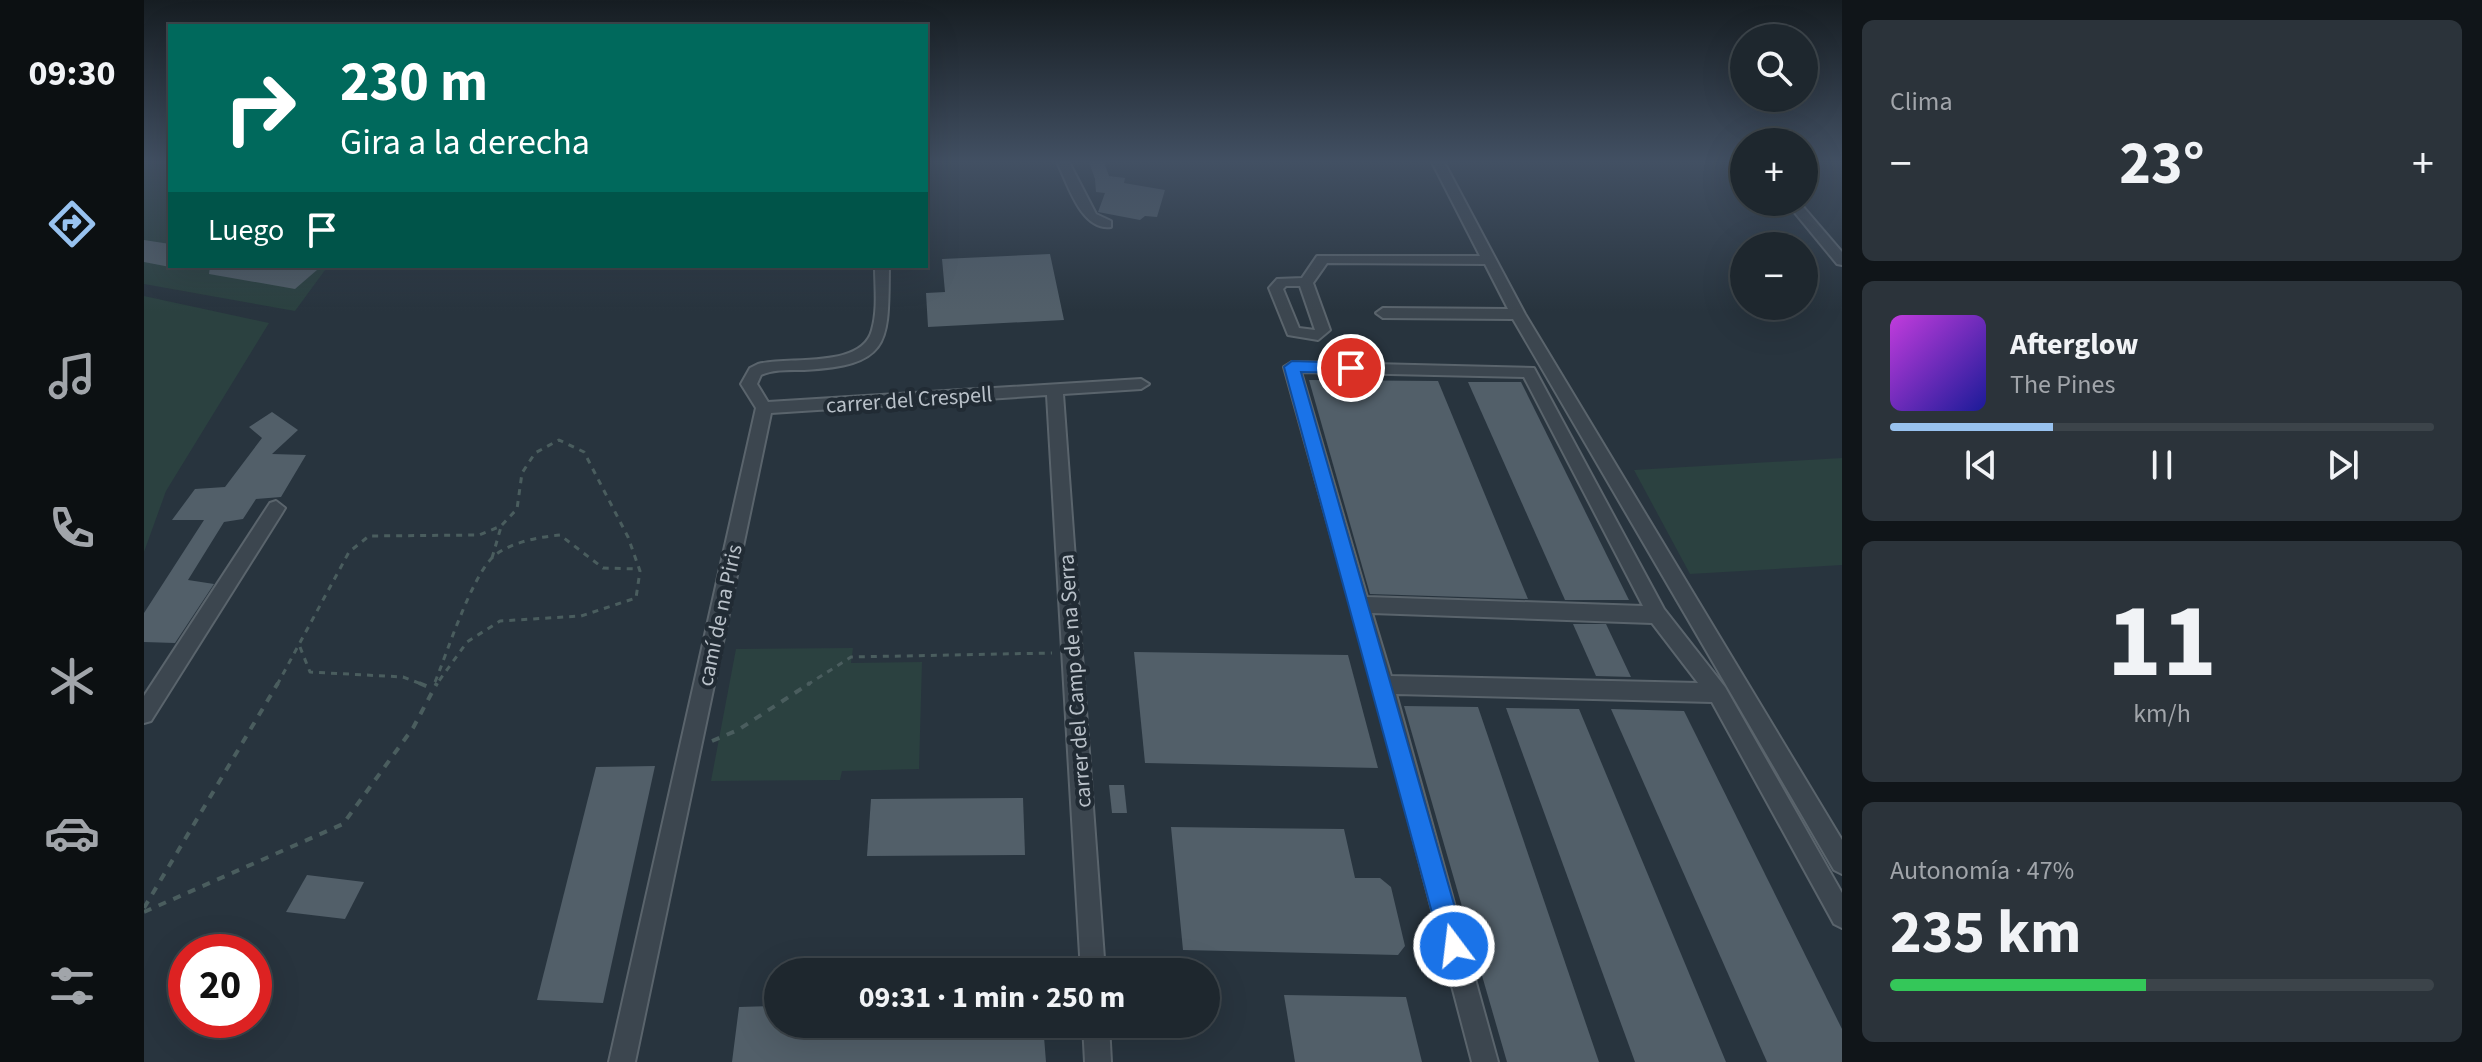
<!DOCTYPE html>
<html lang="es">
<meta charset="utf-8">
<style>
body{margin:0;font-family:"Source Sans 3",sans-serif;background:#2b333a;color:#f1f3f6;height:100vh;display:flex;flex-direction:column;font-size:30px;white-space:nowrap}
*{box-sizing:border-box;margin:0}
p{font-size:26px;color:#a1a5aa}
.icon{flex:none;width:44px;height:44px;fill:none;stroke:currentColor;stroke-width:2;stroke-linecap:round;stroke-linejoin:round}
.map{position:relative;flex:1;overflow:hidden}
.drawer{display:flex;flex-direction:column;gap:20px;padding:20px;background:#101519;width:640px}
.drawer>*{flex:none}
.top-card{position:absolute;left:24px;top:24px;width:760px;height:244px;border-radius:0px;box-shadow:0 8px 32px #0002,0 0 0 2px #3c444a;background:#00695c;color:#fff;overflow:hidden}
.fabs{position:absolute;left:1586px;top:24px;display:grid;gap:16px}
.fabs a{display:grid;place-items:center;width:88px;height:88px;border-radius:50%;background:#1e272e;box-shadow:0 8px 32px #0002,0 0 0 2px #3c444a;font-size:40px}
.speed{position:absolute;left:24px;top:934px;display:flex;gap:16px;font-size:40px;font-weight:700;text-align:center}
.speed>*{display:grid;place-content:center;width:104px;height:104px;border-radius:50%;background:#1e272e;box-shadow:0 8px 32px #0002,0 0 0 2px #3c444a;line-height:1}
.speed .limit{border:12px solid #d22;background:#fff;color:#111}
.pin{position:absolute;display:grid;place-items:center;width:68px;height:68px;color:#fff;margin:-34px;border:4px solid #fff;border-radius:50%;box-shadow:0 2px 8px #0007}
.me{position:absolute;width:88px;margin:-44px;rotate:345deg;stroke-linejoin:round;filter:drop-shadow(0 0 6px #0008)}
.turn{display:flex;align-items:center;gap:28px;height:168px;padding:0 40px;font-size:36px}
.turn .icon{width:104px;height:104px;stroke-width:2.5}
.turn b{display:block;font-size:56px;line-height:68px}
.then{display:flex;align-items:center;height:76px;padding:0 40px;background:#0003;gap:16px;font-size:30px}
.big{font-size:60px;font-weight:700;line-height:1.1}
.drawer .widget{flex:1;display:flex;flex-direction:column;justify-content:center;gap:12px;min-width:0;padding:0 28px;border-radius:12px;background:#2b333a}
.drawer .dial{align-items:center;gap:0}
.dial b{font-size:104px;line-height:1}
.song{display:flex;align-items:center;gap:24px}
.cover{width:96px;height:96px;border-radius:12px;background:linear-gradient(135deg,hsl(290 70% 55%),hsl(240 70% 35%))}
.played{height:8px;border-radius:4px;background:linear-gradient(90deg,#98c2ef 30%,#3c444a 30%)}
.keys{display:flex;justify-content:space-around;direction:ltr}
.heat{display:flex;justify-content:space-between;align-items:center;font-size:44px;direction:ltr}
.charge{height:12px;border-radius:6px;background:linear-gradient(90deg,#34c759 47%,#3c444a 0)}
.trip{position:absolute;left:620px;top:958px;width:456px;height:80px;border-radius:40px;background:#1e272e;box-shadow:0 8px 32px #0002,0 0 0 2px #3c444a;font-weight:700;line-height:80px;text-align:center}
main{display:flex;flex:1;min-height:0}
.dock{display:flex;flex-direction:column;width:144px;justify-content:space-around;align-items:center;background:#0c1012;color:#a1a5aa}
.dock .icon{width:56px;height:56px}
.dock .on{color:#98c2ef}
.dock b{font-size:36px;color:#f1f3f6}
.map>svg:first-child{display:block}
</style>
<main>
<nav class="dock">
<b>09:30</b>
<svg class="icon on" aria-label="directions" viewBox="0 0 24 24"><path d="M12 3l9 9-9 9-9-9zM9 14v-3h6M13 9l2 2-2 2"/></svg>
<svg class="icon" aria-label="music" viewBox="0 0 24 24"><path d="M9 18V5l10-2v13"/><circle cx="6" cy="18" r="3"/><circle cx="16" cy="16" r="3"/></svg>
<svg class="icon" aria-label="phone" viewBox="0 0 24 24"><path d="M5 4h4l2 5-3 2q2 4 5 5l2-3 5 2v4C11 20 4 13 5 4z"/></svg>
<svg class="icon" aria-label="climate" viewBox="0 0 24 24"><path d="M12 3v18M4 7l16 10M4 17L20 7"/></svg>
<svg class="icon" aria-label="car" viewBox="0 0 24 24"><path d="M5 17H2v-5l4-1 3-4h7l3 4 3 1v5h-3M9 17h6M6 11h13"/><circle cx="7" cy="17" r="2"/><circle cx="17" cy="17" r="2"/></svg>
<svg class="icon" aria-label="filters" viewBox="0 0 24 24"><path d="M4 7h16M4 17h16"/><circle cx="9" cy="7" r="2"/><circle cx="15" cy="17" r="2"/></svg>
</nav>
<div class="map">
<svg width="1698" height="1062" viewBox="0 0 1698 1062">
<rect width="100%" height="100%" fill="#28343e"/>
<g fill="#2b4140">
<polygon points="26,162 26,266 184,266 151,311 0,284 0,163"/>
<polygon points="0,296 125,323 22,491 0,552"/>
<polygon points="1698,458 1698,565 1546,574 1490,470"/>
<polygon points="709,648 707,663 778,662 775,769 698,771 696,780 567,781 592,649"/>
</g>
<g fill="#525f69">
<polygon points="945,162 960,162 965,176 981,178 980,183 1021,190 1013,217 1001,216 996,220 954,212 961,193 952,192 951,179"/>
<polygon points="0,240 26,244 26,267 0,262"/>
<polygon points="906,254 920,320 784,327 782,293 801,292 798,259"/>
<polygon points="66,266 151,266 173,270 151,289 65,274"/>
<polygon points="1165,380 1294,381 1384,599 1226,594"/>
<polygon points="1324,382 1377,382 1485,600 1421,600"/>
<polygon points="128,412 154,430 128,454 162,455 137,497 112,499 99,519 80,522 44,580 70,584 31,643 0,642 0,613 60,520 28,520 51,489 81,487 118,438 105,427"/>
<polygon points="1429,624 1462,624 1487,677 1452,676"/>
<polygon points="990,652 1204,655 1234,768 1001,763"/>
<polygon points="1260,706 1334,707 1455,1062 1363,1062"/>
<polygon points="1362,708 1435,709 1582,1062 1491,1062"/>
<polygon points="1467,709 1540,711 1698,1029 1698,1062 1623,1062"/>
<polygon points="511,766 459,1003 393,1000 452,767"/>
<polygon points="965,785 980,785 983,813 968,813"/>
<polygon points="879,798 881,855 723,856 727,799"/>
<polygon points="1027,827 1200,829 1211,878 1236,878 1247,887 1261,946 1254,955 1039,950"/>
<polygon points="163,875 220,882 201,919 142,912"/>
<polygon points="1140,995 1262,997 1278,1062 1151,1062"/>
<polygon points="634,1006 634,1024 899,1024 902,1062 588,1062 595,1007"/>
</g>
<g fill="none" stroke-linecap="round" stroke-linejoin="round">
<defs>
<g id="minor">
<path d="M913 162H925L952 214 967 221V227C937 231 924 184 913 162Z"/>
<path d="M1288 162H1300L1381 314 1698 840V874L1690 870 1369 319 1239 318 1232 313 1239 308 1364 309 1341 264 1183 263 1169 283 1186 330 1174 340 1144 335 1125 288 1133 279 1158 278 1173 256H1336ZM1142 286H1156L1171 330 1155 328 1139 289Z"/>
<polygon points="1642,202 1655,202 1698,252 1698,265 1693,264"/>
<path d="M731 266H745C744 343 748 365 660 370 646 370 630 369 617 375L613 384 624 402 997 379 1005 384 997 389 919 394 961 972H937L903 395 627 413 491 1062H465L612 408 597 384 606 368 614 364C645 356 718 369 728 330 734 309 731 287 731 266Z"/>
<path d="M1148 362 1390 368 1520 609 1581 687 1698 893V928L1690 924 1568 702 1252 694 1354 1062H1328L1229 685 1140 367ZM1157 372 1380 377 1499 606 1223 597ZM1228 613 1508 623 1554 683 1247 676Z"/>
<polygon points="132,501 141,508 138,513 7,721 0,723 0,696 126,503"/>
<polygon points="939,1024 965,1024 967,1062 941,1062"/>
</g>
</defs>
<use href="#minor" stroke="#5a646c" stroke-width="4"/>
<g stroke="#4a5d5e" stroke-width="3" stroke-dasharray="6 6" stroke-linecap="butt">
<polyline points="348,558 357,527"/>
<polyline points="156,647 166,672 259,677 280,685"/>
<path d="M291 682C303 653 328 575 350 556 367 542 395 537 416 535L459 568 496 569"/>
<polyline points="133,685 205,552 225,536 335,535 357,526 373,509 378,473 391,453 415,440 440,452 484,537 496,571 492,598 437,616 356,621 323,642 292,685"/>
<polyline points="663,685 707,657 908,653"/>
</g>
<g stroke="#4a5d5e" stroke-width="4" stroke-dasharray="8 8" stroke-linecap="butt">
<polyline points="275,683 289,689"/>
<polyline points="568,741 594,730 666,683"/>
<polyline points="0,908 134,683"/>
<polyline points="0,912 199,824 269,728 293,683"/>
</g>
<use href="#minor" fill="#3c464f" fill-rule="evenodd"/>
</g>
<linearGradient id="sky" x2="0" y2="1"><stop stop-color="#161d22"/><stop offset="0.52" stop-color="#425063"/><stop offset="1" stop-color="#425063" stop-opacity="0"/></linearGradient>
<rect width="1698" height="311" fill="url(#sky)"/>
<polygon fill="#1a73e8" stroke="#114b97" stroke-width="2" points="1148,361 1207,363 1215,368 1207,373 1157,372 1322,946 1318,955 1310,958 1301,955 1297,946 1140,367"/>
<g text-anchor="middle" stroke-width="8" stroke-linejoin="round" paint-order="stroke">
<g font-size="22" fill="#b9c1c9" stroke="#212b34">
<text transform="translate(765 399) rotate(-4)" y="8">carrer del Crespell</text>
<text transform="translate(575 615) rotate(-78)" y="8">camí de na Piris</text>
<text transform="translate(930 681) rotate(-94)" y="8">carrer del Camp de na Serra</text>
</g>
</g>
</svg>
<div class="fabs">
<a><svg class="icon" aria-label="search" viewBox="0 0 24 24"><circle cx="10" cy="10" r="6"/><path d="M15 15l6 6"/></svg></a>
<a>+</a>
<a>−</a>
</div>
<div class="speed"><div class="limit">20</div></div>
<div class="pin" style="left:1207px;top:368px;background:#d93025"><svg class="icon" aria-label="arrive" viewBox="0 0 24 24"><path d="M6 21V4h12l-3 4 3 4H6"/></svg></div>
<svg class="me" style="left:1310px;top:946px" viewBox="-20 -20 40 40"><circle r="17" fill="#1a73e8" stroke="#fff" stroke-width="3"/><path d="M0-11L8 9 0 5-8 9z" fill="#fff"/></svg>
<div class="trip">09:31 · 1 min · 250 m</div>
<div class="top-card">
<div class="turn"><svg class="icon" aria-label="right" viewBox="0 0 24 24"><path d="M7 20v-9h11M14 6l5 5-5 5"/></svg><div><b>230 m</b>Gira a la derecha</div></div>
<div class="then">Luego<svg class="icon" aria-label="arrive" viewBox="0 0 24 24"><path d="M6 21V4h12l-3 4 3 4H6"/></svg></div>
</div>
</div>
<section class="drawer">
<div class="widget"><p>Clima</p>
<div class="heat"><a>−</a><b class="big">23°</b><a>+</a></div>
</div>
<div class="widget">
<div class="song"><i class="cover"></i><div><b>Afterglow</b><p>The Pines</p></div></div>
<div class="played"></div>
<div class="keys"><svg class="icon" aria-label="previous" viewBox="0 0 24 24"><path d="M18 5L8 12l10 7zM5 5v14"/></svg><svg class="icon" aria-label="pause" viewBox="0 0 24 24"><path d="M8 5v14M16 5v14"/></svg><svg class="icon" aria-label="next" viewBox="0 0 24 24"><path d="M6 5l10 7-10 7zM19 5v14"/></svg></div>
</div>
<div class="widget dial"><b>11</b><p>km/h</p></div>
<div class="widget"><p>Autonomía · 47%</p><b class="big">235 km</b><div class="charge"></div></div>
</section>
</main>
